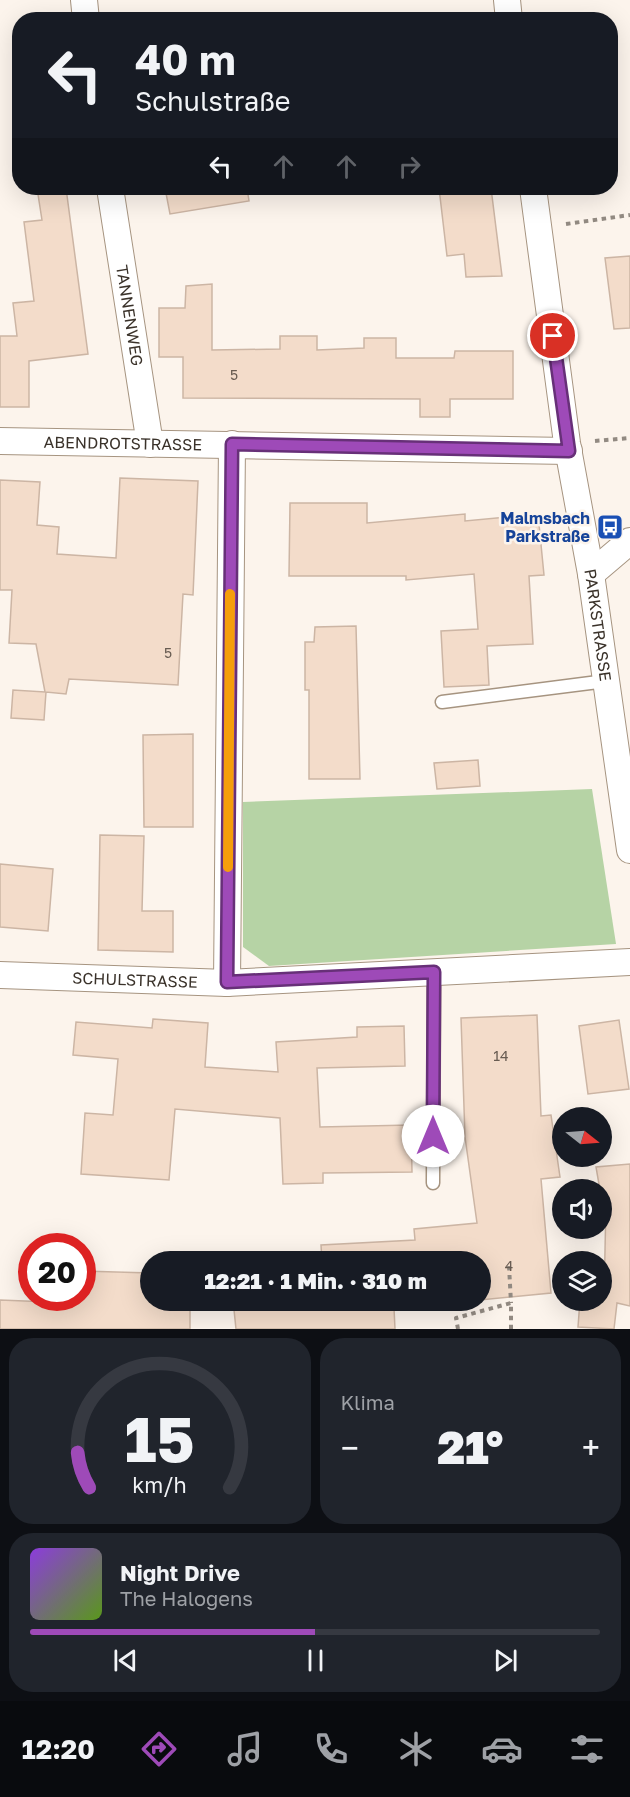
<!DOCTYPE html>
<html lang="de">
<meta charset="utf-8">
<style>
body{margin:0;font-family:"Golos Text",sans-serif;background:#20242c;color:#f1f3f6;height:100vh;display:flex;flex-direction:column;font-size:22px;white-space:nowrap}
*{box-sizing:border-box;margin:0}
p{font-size:20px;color:#9ea1a6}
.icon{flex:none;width:33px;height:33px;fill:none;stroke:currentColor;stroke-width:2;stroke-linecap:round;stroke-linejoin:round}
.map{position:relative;height:1329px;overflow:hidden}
.details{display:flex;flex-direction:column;gap:9px;padding:9px;background:#0d0f14;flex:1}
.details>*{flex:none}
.guide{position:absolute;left:12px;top:12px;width:606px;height:183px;border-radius:24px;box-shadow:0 6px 24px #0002;background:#171b24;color:#f1f3f6;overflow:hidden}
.needle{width:39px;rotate:107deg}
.tools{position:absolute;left:552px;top:1107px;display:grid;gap:12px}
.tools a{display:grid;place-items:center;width:60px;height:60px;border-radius:50%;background:#171b24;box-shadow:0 6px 24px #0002;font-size:30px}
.speed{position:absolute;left:18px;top:1233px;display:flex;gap:12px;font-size:30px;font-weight:700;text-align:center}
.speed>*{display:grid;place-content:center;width:78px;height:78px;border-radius:50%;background:#171b24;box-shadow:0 6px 24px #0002;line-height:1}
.speed .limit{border:9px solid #d22;background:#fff;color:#111}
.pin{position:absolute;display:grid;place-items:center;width:51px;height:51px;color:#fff;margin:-26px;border:3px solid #fff;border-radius:50%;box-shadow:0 2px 6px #0007}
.me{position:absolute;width:66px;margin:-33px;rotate:0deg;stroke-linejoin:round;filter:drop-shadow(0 0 4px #0008)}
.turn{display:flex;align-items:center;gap:21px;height:126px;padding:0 24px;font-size:27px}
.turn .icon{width:78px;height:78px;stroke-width:2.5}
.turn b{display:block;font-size:42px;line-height:51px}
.lanes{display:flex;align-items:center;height:57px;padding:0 24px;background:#0003;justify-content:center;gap:30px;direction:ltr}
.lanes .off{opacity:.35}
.big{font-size:45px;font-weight:800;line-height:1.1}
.details .tile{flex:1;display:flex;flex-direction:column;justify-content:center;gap:9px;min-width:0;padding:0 21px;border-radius:24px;background:#20242c}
.details .dial{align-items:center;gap:0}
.dial svg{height:156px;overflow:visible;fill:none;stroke:#363941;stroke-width:7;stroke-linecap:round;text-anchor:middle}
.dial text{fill:#f1f3f6;stroke:none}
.song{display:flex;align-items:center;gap:18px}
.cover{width:72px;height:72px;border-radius:9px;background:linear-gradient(135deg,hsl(270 70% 55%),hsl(90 70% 35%))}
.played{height:6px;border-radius:3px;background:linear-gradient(90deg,#9e4ab8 50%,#363941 50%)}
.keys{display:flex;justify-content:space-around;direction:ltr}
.heat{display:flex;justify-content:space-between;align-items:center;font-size:33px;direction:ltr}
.details .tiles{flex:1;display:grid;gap:9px;grid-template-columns:1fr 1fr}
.tile:last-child{grid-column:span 2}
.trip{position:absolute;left:140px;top:1251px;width:351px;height:60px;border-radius:30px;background:#171b24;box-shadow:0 6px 24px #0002;font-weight:800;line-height:60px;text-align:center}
.menu{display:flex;height:96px;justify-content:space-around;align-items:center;background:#090b0e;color:#9ea1a6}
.menu .icon{width:42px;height:42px}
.menu .on{color:#9e4ab8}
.menu b{font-size:27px;color:#f1f3f6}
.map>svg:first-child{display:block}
</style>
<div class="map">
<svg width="630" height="1329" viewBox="0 0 630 1329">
<rect width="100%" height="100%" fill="#fcf4ec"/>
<polygon fill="#b6d3a5" points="592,789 616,944 269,966 243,947 243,802"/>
<g fill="#f3dcca" stroke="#ccb5a4" stroke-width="1.5">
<polygon points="37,188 66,188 88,354 29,361 29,407 0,407 0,336 17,336 13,303 34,301 24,222 42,220"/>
<polygon points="165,188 247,188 249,201 170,214"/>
<polygon points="439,188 491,188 502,276 466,277 464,254 447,256"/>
<polygon points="630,256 630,328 614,329 605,258"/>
<polygon points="212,284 212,350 280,349 280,336 317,336 317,350 364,348 364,338 396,338 396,358 454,358 455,351 513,351 513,399 450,399 450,417 420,417 420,399 183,398 183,357 159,357 159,308 185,308 186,286"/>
<polygon points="120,478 198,481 193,595 183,594 178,685 69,679 66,694 46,692 44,720 11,718 13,690 45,692 36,644 9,643 12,590 0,590 0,480 40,482 37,525 59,527 57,554 116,558"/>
<polygon points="290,503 367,503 367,523 465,514 465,521 538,514 544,575 529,576 533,644 487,646 489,685 444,687 441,631 478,629 474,574 406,580 406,576 289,576"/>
<polygon points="356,626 360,779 309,779 309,690 305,690 305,642 314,642 315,627"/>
<polygon points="193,734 193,827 144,827 143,735"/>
<polygon points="478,760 480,786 437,789 434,763"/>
<polygon points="100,835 144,836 142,911 173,911 173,952 98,950"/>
<polygon points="0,864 53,869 48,931 0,927"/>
<polygon points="537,1015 541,1116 551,1115 560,1177 541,1179 551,1293 480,1300 480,1262 322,1262 321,1245 415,1240 414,1229 477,1223 465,1137 461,1018"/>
<polygon points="153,1019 208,1023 205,1067 278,1072 276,1042 357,1037 357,1027 404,1026 405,1066 317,1068 320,1127 411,1125 412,1172 323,1173 323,1183 283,1184 280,1118 175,1109 169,1180 81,1174 85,1113 113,1115 118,1059 73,1055 76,1022 152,1028"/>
<polygon points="619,1020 629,1089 588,1094 579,1026"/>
<polygon points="630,1164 630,1306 617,1303 614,1329 578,1327 580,1300 604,1300 606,1202 602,1202 596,1167"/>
<polygon points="82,1271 150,1273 150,1300 190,1300 190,1329 0,1329 0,1300 49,1302 49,1298 82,1298"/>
<polygon points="233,1300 475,1300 394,1308 395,1329 236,1329"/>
</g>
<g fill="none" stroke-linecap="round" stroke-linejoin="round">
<defs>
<g id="service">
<polyline points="442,702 606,681"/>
<polyline points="433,1183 434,972"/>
</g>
<g id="minor">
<polyline points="84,0 86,20"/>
<polyline points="507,0 509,20"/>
<path id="s1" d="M110 188 150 444"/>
<path id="s2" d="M533 188 567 443 591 574 630 850"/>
<path id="s3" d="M0 441 569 451"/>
<polyline points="591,574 630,541"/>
<path id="s4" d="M0 975 227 983 630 962"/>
<polyline points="227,983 232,444"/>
</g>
</defs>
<use href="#service" stroke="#a69480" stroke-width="15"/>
<use href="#minor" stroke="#a69480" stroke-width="28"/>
<g stroke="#928a82" stroke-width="4" stroke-dasharray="4.5 4.5" stroke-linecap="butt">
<polyline points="566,224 630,215"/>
<polyline points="595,441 630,438"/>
<polyline points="509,1266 511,1303"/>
<polyline points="458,1329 456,1318 511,1303 511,1329"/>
</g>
<use href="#service" stroke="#fff" stroke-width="12"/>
<use href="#minor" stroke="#fff" stroke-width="26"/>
</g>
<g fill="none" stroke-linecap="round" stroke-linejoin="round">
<defs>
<polyline id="route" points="433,1136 434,972 227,982 232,444 569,451 553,336"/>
</defs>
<use href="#route" stroke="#673078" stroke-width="15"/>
<use href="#route" stroke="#9e4ab8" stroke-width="10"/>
<polyline stroke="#f59e0b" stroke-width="10" points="228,867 230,594"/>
</g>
<defs>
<symbol id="bus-square" viewBox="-11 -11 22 22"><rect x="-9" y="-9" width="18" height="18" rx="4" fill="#1a4fb4" stroke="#fcf4ec"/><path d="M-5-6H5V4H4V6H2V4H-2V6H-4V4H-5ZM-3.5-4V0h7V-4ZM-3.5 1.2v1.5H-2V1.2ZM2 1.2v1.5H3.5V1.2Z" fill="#fff"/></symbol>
</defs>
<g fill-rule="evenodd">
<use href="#bus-square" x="595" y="512" width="30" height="30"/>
</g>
<g text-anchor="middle" stroke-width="5" stroke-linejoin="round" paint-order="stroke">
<g font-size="14" fill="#685c52">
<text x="234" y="380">5</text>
<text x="168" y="658">5</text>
<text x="501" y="1061">14</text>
<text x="509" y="1271">4</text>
</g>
<g font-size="16" fill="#3a322a" stroke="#fcf4ec">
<text dy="6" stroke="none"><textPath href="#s1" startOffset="129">TANNENWEG</textPath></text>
<text dy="6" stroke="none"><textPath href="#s3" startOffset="123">ABENDROTSTRASSE</textPath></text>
<text dy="6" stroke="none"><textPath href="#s2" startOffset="442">PARKSTRASSE</textPath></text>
<text dy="6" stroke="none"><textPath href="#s4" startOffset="135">SCHULSTRASSE</textPath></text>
</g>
<g font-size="16" font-weight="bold" fill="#164399" stroke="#fcf4ec" text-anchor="end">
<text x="590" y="524">Malmsbach<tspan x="590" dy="18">Parkstraße</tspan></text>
</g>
</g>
</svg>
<div class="tools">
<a><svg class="needle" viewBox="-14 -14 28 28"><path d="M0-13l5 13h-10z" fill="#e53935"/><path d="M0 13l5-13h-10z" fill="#9ea1a6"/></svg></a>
<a><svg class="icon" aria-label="sound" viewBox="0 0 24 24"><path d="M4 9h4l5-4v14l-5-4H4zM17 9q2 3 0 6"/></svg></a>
<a><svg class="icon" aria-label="layers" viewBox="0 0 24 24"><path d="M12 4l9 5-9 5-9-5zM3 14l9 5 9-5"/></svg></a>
</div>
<div class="speed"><div class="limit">20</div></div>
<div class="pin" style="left:553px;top:336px;background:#d93025"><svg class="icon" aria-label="arrive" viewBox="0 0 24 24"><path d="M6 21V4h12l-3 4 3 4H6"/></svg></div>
<svg class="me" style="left:433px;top:1136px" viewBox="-20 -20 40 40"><circle r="19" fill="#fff"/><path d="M0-13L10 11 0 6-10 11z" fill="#9e4ab8"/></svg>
<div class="trip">12:21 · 1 Min. · 310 m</div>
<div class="guide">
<div class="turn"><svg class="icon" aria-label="left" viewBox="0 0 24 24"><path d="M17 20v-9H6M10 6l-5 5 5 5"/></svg><div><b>40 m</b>Schulstraße</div></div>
<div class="lanes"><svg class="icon" aria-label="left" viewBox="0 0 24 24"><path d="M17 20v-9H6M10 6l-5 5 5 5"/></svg><svg class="icon off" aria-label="ahead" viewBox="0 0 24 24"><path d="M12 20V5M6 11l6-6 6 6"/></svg><svg class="icon off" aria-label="ahead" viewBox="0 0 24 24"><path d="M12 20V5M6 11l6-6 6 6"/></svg><svg class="icon off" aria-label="right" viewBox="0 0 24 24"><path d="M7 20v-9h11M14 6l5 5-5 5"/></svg></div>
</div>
</div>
<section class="details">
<div class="tiles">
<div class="tile dial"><svg viewBox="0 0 100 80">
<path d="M14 69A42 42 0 1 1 86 69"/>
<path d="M14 69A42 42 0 0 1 8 51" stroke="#9e4ab8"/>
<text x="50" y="56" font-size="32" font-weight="700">15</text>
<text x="50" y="72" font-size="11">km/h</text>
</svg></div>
<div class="tile"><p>Klima</p>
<div class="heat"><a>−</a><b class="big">21°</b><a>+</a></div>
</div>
<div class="tile">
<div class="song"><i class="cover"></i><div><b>Night Drive</b><p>The Halogens</p></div></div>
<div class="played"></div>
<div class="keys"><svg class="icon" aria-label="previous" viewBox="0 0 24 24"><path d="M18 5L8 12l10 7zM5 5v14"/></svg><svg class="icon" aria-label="pause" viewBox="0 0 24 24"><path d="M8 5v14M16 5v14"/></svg><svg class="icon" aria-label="next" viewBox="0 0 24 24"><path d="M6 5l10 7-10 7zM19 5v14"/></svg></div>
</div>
</div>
</section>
<nav class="menu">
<b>12:20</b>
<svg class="icon on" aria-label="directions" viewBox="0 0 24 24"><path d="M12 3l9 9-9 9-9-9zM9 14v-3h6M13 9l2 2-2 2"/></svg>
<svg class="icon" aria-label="music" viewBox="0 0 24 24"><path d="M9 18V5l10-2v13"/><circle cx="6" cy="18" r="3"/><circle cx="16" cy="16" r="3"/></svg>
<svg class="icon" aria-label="phone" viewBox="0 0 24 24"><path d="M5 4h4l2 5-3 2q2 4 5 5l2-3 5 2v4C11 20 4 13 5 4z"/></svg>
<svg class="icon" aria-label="climate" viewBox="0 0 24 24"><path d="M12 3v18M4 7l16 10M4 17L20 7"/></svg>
<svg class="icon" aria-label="car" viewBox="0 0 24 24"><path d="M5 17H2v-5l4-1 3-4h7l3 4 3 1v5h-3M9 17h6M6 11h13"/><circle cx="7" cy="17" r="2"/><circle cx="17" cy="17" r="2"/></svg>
<svg class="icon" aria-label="filters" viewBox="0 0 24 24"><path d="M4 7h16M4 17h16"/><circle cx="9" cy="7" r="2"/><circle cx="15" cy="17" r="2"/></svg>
</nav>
